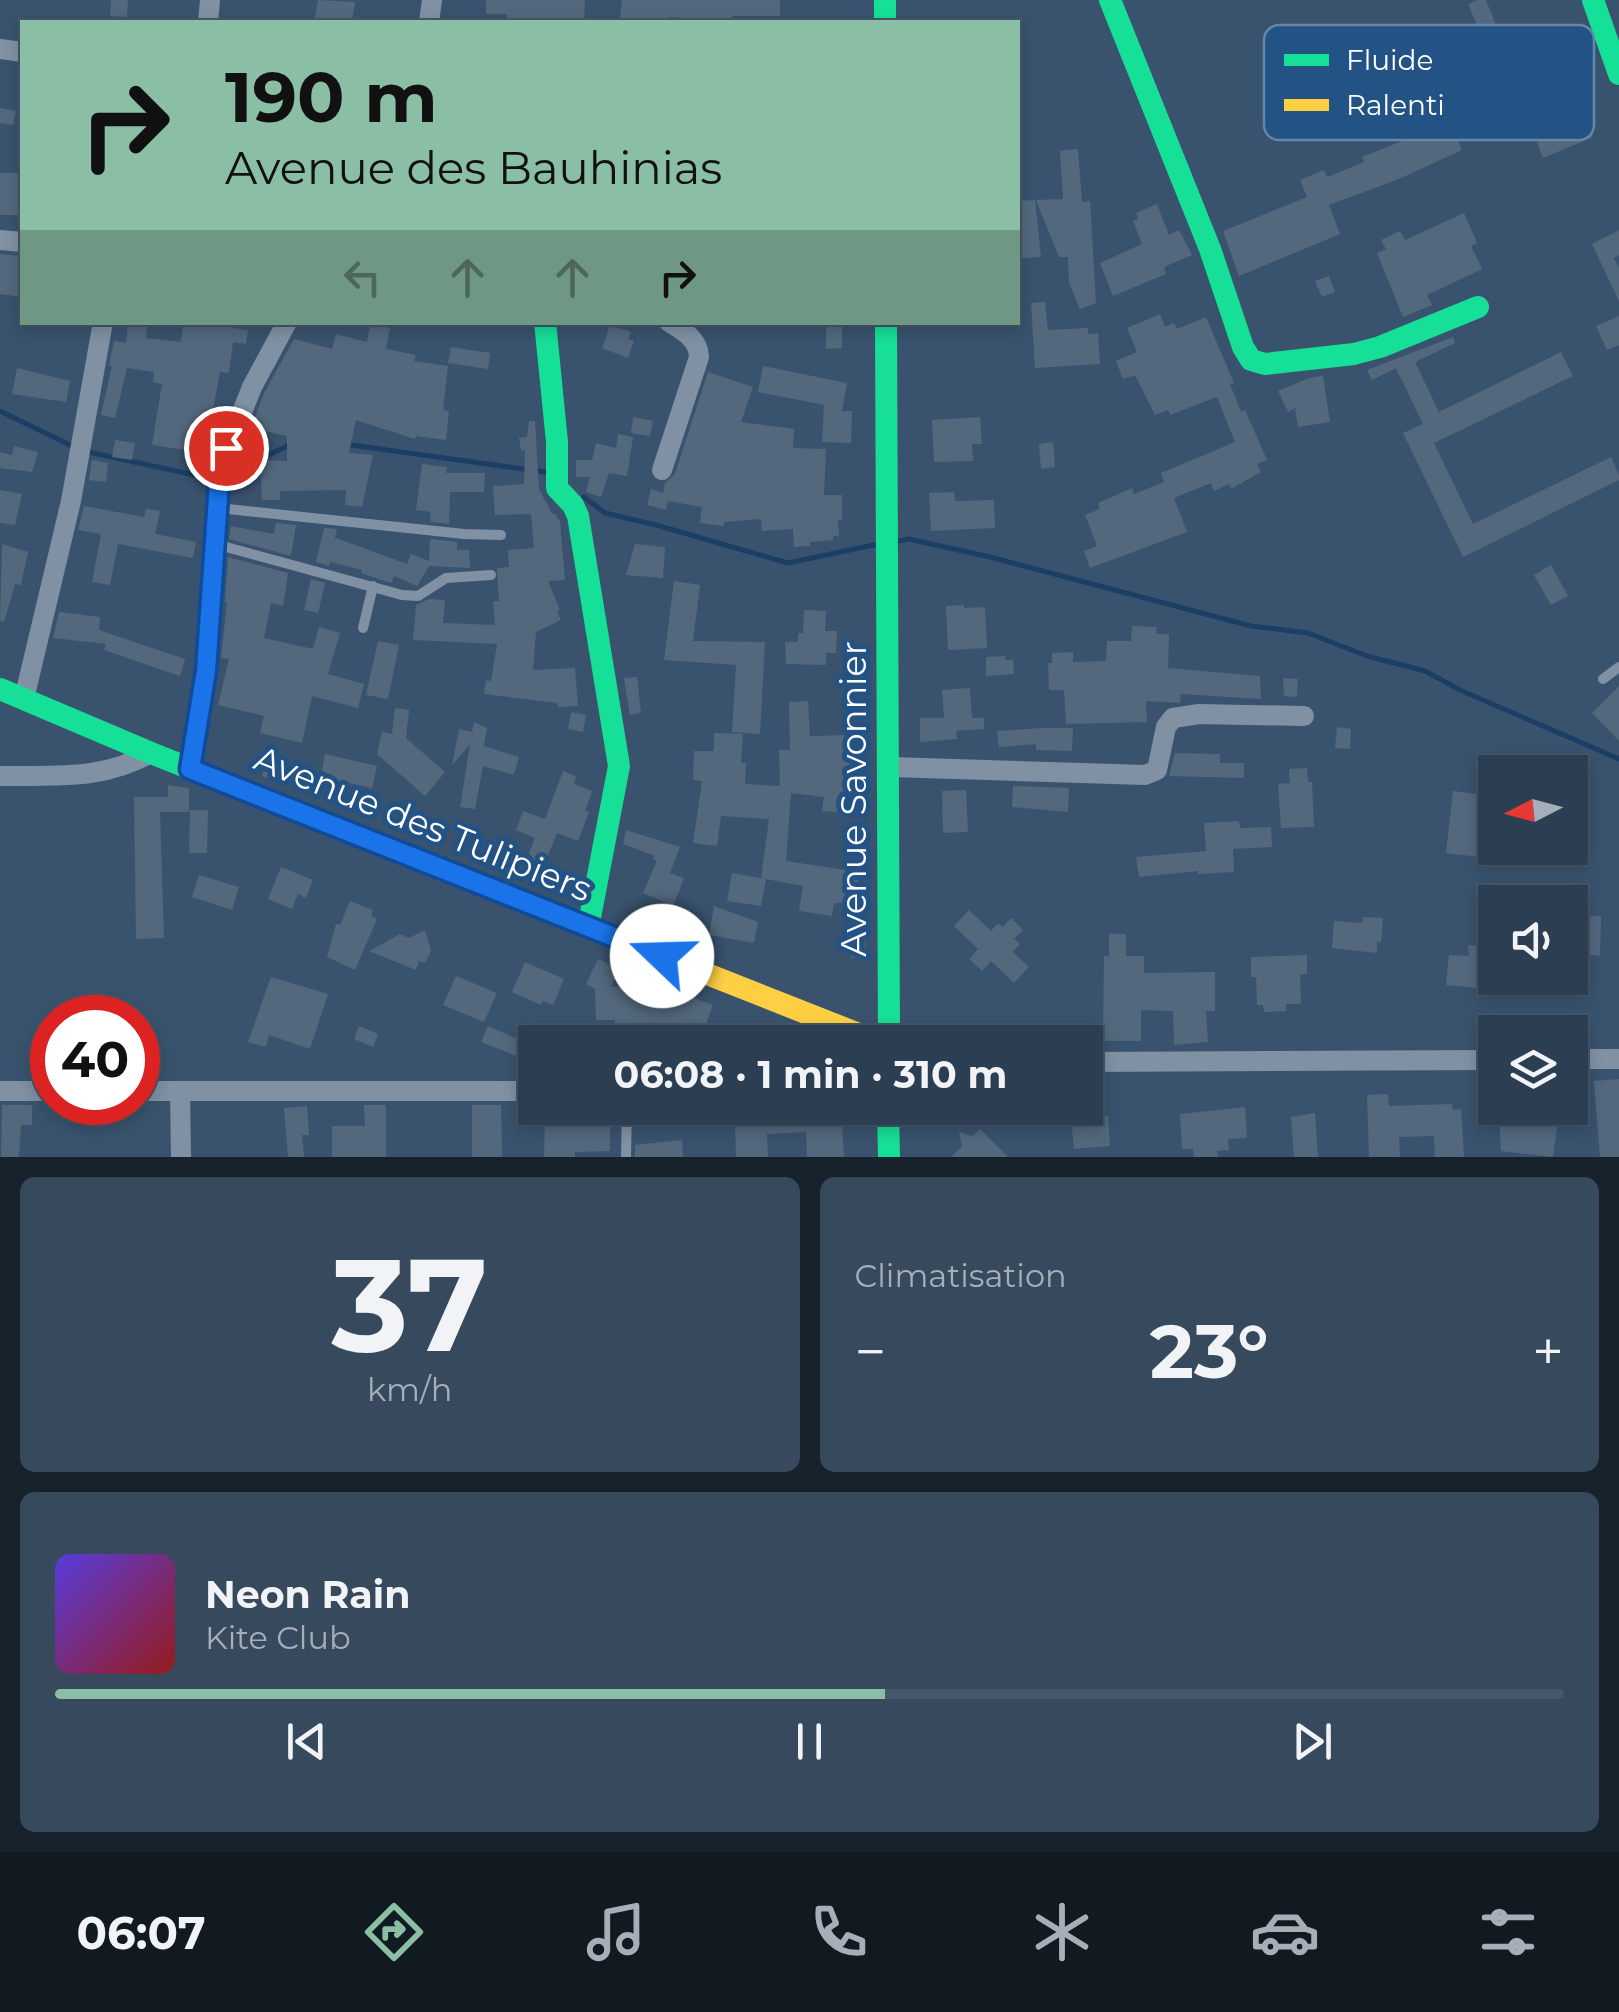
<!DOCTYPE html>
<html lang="fr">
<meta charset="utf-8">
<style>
body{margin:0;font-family:Montserrat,sans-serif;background:#37495c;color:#f1f3f6;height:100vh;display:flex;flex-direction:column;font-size:38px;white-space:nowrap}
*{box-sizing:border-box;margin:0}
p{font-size:32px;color:#a6aeb8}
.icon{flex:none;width:55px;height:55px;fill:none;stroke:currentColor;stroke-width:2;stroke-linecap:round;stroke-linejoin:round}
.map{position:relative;height:1157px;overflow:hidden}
.details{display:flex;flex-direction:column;gap:20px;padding:20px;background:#18222d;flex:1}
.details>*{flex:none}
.top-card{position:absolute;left:20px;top:20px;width:1000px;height:305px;border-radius:0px;box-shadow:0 5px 15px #0003,0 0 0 2px #475769;background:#8abfa5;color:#111;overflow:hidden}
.needle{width:65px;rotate:264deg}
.fabs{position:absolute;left:1478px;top:755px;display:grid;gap:20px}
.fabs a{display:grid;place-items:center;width:110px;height:110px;border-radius:0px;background:#2b3e52;box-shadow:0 5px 15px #0003,0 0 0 2px #475769;font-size:50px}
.speed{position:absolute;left:30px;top:995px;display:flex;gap:20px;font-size:50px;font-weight:700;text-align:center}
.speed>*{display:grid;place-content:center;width:130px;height:130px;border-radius:50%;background:#2b3e52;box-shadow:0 5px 15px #0003,0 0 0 2px #475769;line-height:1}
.speed .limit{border:15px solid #d22;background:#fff;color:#111}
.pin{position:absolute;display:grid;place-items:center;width:85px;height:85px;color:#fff;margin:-42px;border:5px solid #fff;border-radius:50%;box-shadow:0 2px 10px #0007}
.me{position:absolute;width:110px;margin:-55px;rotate:291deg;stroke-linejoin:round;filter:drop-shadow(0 0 8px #0008)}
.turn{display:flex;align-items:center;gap:35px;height:210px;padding:0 40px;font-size:45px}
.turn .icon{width:130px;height:130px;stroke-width:2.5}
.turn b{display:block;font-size:70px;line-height:85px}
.lanes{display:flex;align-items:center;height:95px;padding:0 40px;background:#0003;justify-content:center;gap:50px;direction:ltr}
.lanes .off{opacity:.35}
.big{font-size:75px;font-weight:700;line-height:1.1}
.details .widget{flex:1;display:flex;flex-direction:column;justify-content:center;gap:15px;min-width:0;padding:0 35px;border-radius:15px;background:#37495c}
.details .dial{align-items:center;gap:0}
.dial b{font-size:130px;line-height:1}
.song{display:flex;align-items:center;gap:30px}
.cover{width:120px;height:120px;border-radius:15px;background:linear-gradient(135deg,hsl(250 70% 55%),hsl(0 70% 35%))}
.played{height:10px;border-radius:5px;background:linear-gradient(90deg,#8abfa5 55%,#475769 55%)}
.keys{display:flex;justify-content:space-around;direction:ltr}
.heat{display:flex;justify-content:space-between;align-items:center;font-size:55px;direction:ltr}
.details .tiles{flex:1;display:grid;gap:20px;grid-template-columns:1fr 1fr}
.widget:last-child{grid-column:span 2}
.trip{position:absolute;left:518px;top:1025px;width:585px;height:100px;border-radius:0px;background:#2b3e52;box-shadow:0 5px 15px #0003,0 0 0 2px #475769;font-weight:700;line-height:100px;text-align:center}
.menu{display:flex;height:160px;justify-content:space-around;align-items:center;background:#111921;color:#a6aeb8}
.menu .icon{width:70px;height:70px}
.menu .on{color:#8abfa5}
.menu b{font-size:45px;color:#f1f3f6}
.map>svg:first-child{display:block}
</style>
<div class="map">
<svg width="1619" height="1157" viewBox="0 0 1619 1157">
<rect width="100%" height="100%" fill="#39536e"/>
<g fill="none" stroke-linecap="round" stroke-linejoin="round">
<g stroke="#1c3e65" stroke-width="5">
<polyline points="0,411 74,447"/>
<polyline points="344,444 545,472"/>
<polyline points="84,451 199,476 215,474"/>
<polyline points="225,472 240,469 293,443"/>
<polyline points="584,497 605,513 656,525 788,563 878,544"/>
<polyline points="899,541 909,539 990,557 1251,626 1308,633 1367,656 1425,671 1460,690 1619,759"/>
</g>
</g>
<g fill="#53687d">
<polygon points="111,0 128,0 127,17 110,16"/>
<polygon points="318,0 355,2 352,22 314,22"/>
<polygon points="486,0 585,0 584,22 507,22 507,14 486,14"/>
<polygon points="622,0 780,0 780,16 732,16 732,22 669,17 669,22 636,22 620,21"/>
<polygon points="1478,0 1486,0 1511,64 1496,70 1468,4"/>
<polygon points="0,108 16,111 13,125 0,123"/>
<polygon points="1536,115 1543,131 1516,142 1509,125"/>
<polygon points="1450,122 1462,150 1399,179 1329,205 1340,234 1239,276 1223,231 1307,197 1300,180 1324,170 1327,177 1364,162 1362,157"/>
<polygon points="1587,122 1593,137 1543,158 1537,142"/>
<polygon points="1078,149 1082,202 1090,201 1096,303 1080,309 1069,283 1068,257 1059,257 1036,200 1063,199 1060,151"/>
<rect x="0" y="173" width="20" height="42"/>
<polygon points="1035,200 1041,257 1018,258 1018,201"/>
<polygon points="1157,204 1169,235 1179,230 1192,255 1164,267 1166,274 1113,296 1100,263 1142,244 1133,221 1138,219 1136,213"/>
<polygon points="1464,213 1477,243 1471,246 1482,269 1427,295 1432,305 1403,317 1377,253 1386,249 1381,240 1400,231 1405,240"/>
<polygon points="1619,230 1619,255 1614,258 1619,268 1619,301 1592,244"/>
<polygon points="0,254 22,256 22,297 0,294"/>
<polygon points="1329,276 1335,292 1322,297 1315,281"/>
<polygon points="1045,302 1048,330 1088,328 1088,334 1098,333 1100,364 1035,368 1031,303"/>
<polygon points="1160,314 1165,327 1174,323 1177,329 1206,317 1234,383 1230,384 1241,412 1245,410 1267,460 1257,464 1261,472 1231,489 1229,484 1214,491 1211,483 1174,498 1187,532 1090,568 1084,551 1097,546 1085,515 1100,509 1098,503 1132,488 1134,494 1164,482 1161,473 1235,442 1217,397 1170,415 1168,410 1155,415 1135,375 1123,379 1116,361 1137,352 1127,328"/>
<polygon points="1619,316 1619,345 1607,350 1596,326"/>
<polygon points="128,322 148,322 146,338 181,342 183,322 233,322 232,328 248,330 246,344 233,342 229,373 220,372 205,453 152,445 162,384 153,382 154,372 127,368 115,418 101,415 112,366 109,366 114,341 126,343"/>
<polygon points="826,322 842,322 842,348 826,349"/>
<polygon points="370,324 390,328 386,349 416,355 414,361 448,366 443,410 449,411 446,440 416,436 415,439 356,420 349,453 373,455 362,507 345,505 346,490 280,491 280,500 262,500 260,460 287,461 287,436 251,428 264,393 294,339 332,349 336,334 367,342"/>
<polygon points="610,325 631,332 628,339 634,341 628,358 602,348"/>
<polygon points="1453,337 1455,343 1415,362 1439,412 1561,352 1573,376 1434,443 1473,524 1611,457 1619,475 1619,480 1463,557 1403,433 1423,424 1396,368 1372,380 1367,370"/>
<polygon points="451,347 490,353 488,369 448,363"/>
<polygon points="763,366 847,383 842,411 852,411 851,443 822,442 824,405 758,392"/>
<polygon points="17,368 70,381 66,402 12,394"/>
<polygon points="708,372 753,387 741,422 794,429 793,448 826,449 824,495 842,495 842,520 838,520 839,536 833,536 833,540 810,542 810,546 794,547 793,529 762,531 761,519 724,522 723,526 700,523 702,507 668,501 666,510 647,505 651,489 663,493 665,483 675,474"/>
<polygon points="1323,376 1330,422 1298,427 1295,408 1288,412 1278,391 1309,378"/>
<polygon points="633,417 653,421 650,436 631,433"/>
<polygon points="980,417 982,444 972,444 973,461 934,462 932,420"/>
<polygon points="529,421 535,421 539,489 552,514 555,514 560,522 565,580 548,581 560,610 557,611 561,620 536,632 533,670 575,668 578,706 558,707 558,703 484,694 486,680 491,681 497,644 413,640 416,605 429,599 445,600 443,623 495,625 493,601 499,601 497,568 509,567 508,550 534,548 531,514 495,515 493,486 524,484 525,451 521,450 519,438 527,437"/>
<polygon points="618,434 633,437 627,476 609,473 601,497 586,492 590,477 576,477 576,460 592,460 596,443 616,448"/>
<polygon points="115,440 135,443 132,460 112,457"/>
<polygon points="1053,442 1055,467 1041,469 1039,444"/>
<polygon points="14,446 38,452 32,472 0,468 0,452 12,455"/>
<polygon points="92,460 108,463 106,482 89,480"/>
<polygon points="422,464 447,467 446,473 485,473 484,492 450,492 449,524 431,522 430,512 416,510"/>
<polygon points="0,490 22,494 15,525 0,523"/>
<polygon points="954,492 955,501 994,500 995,528 931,531 929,493"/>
<polygon points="84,506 144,517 146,509 160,511 155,534 196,542 193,558 118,544 110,585 92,582 101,534 78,530"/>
<polygon points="276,523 296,525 291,556 229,539 231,526 274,534"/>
<polygon points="324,528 337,529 334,543 336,538 407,564 411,554 429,561 430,539 457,542 457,550 469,550 470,568 429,566 417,586 394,576 391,583 361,573 362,570 330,562 329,566 316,562"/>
<polygon points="2,544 28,552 21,585 15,584 4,622 0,621"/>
<polygon points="635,544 665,547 663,578 626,575"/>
<polygon points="228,557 288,573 283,606 271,603 264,638 313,649 319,627 340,633 328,674 364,684 358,708 312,696 302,743 260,733 264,716 218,705 229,659 221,658 227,603 225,602"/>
<polygon points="1551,565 1568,596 1551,605 1534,575"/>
<polygon points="311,579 325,583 318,613 304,610"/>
<polygon points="674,581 700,585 693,641 765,642 760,734 732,732 736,665 664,660"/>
<polygon points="964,605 964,608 985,607 987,648 948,650 946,606"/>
<polygon points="804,610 826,611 825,631 837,631 836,653 826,653 826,665 786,664 785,642 798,642 798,633 803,633"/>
<polygon points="59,612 100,617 99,630 185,659 180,676 104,650 106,644 53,638"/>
<polygon points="1132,626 1157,627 1156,634 1169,634 1168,668 1260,676 1261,699 1181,694 1180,703 1146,701 1147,722 1066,724 1064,690 1049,690 1048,663 1052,663 1052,653 1073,652 1073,662 1106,661 1107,641 1131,641"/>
<polygon points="378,641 399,645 388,699 366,695"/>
<polygon points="1005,656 1005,660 1013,660 1014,674 986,676 986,657"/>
<polygon points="637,677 641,713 630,715 624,678"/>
<polygon points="1283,678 1298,679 1297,697 1284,696"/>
<polygon points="1619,686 1619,741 1592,713"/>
<polygon points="970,688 972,718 984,718 984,729 956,731 957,739 920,742 920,718 944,718 942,690"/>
<polygon points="808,701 810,736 854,735 855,759 858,759 857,814 822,811 824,797 791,793 786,861 858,872 858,903 834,903 832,916 799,911 803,886 761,878 769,819 721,816 717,846 693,843 702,781 693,780 694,751 714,751 714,733 743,734 741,763 746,763 745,784 780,786 779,750 790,750 789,702"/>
<polygon points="395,708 409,710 406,738 445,772 425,796 377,754 382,732 392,734"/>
<polygon points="571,712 586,715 583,732 568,729"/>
<polygon points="474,722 487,728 484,746 519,757 514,775 483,766 475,809 460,807 470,744 452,765 459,729 472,732"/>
<polygon points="1337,727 1351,729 1350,749 1335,748"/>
<polygon points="1042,728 1073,728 1072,751 1036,750 1036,744 999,747 997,731"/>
<polygon points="1175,753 1220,754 1220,763 1244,763 1244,778 1169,776"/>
<polygon points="325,754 377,766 372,788 336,780 335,784 320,780"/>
<polygon points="267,760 284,766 279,782 262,776"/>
<polygon points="1307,768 1308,782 1312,782 1314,827 1281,828 1278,784 1290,783 1289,769"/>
<polygon points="563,771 576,776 574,784 592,791 585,811 589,812 578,841 557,833 542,870 549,873 543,888 524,881 531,863 526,861 535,838 516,830 523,811 545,819"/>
<polygon points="168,785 189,788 189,812 160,812 164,938 136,939 134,797 168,797"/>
<polygon points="1013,786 1069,788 1068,812 1012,807"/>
<polygon points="966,790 968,832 943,833 942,791"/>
<polygon points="1453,791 1485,795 1478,857 1446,853"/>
<polygon points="190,810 208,810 207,853 189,853"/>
<polygon points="1239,821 1240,828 1271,827 1272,847 1233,849 1234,872 1198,874 1198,871 1139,877 1136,857 1206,851 1204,823"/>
<polygon points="626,830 680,847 670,873 684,878 673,906 643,893 657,861 653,859 655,856 623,844"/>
<polygon points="281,867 313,880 306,898 298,894 292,909 268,899"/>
<polygon points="732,873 766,879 761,906 727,901"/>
<polygon points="199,875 239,887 232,910 192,897"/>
<polygon points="350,901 373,910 371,916 377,919 355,970 327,957 336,924 340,925"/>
<polygon points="714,906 758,922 754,943 709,935"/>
<polygon points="969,910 991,931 998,923 1003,927 1011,918 1023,930 1014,939 1020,944 1013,952 1029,967 1014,983 991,961 982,971 969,959 978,949 954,926"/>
<polygon points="1601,916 1600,956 1578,953 1581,917"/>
<polygon points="1363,917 1383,918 1381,942 1377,941 1377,953 1332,948 1334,921 1362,923"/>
<polygon points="425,930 431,951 425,963 419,961 416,970 369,951 400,934 409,938"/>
<polygon points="1109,934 1126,934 1126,956 1144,956 1144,973 1215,972 1215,1011 1206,1011 1208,1042 1174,1045 1173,1011 1141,1010 1141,1041 1103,1041 1104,956 1109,956"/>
<polygon points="864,936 866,956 851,958 850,938"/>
<polygon points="1468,945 1495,947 1495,978 1571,978 1570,997 1446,985 1449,955 1469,956"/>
<polygon points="1307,955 1307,974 1300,975 1301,1004 1286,1004 1286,1011 1264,1012 1263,1005 1257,1005 1256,977 1251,977 1251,957"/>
<polygon points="598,959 620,969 611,987 664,986 713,1005 706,1024 718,1029 714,1042 702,1042 662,1028 662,1038 615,1039 615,1020 596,1020 595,989 586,984"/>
<polygon points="525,962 564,979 553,1005 543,1001 541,1005 512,992"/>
<polygon points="456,976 497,993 484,1022 443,1005"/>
<polygon points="271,977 328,994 310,1049 269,1035 266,1047 248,1042"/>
<polygon points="359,1026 378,1034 373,1047 354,1039"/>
<polygon points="488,1026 522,1041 516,1056 481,1042"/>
<polygon points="1619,1079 1619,1157 1600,1157 1594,1081"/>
<polygon points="1388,1094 1389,1106 1452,1104 1453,1110 1461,1109 1464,1157 1435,1157 1434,1136 1399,1137 1400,1157 1369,1157 1367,1095"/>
<polygon points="2,1105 32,1105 32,1125 21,1125 19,1157 1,1157"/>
<polygon points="364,1105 386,1105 386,1157 332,1157 332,1126 365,1126"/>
<polygon points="472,1105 501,1105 502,1157 472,1157"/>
<polygon points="307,1106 309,1135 302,1135 304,1157 288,1157 284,1108"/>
<polygon points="1245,1107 1247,1138 1228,1139 1229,1150 1217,1151 1218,1157 1194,1157 1193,1149 1182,1149 1180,1114"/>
<polygon points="592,1108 610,1108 610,1151 575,1152 575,1157 544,1157 545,1112 592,1114"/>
<polygon points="778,1108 818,1108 818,1124 842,1124 844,1157 807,1157 806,1132 767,1134 768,1157 736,1157 735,1122 752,1121 752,1110"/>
<polygon points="1499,1108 1560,1108 1553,1157 1501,1151"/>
<polygon points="1097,1112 1098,1117 1108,1116 1110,1146 1074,1149 1071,1119 1083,1118 1083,1113"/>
<polygon points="1315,1113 1318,1157 1294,1157 1291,1117"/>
<polygon points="980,1129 1008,1157 951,1157 962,1147 959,1132 972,1136"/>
<polygon points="682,1140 683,1157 635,1157 635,1145"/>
</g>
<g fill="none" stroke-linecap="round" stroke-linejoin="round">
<g stroke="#8091a4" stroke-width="10">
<polyline points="218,508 464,534 501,535"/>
<polyline points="215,544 402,595 418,596 446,578 491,575"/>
<polyline points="363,628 373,586"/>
<polyline points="1603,679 1619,667"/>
<polyline points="626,1157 627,1108"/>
</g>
<g stroke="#8091a4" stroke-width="20">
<polyline points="208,22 210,0"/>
<polyline points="429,22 432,0"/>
<polyline points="0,49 22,52"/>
<polyline points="0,240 22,242"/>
<path d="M662 470 699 357C699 340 683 330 669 322"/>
<polyline points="24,699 71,501 103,322"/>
<polyline points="890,767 1145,775 1157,770 1166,727 1173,718 1199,714 1304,716"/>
<polyline points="190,769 206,671 220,468 252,387 287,322"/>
<path d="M0 776C56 775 100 781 151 753"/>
<polyline points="1570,1059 1619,1059"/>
<polyline points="1085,1062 1495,1060"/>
<polyline points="0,1091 52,1091"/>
<polyline points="138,1091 535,1091"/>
<polyline points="180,1091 181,1157"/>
</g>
<g stroke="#16e098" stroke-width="22">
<polyline points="885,0 885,22"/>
<polyline points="1110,0 1210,249 1243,347 1251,360 1265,364 1354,354 1380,347 1478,307"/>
<polyline points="1593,0 1619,74"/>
<polyline points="545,322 557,442 557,488 573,505 578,516 619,766 588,928"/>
<polyline points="886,322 889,1042"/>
<polyline points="0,689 151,753 601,932"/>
<polyline points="888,1108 889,1157"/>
</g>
<polyline stroke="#ffcf43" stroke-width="22" points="601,932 879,1042"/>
</g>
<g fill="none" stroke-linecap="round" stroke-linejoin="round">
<defs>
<polyline id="route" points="226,448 220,468 206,671 190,769 662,956"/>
</defs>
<use href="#route" stroke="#114b97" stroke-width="25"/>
<use href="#route" stroke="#1a73e8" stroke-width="18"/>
</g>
<g text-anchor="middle" stroke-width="10" stroke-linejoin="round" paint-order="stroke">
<g font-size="35" fill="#fff" stroke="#235284">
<text transform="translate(854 799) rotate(-90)" y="12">Avenue Savonnier</text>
<text transform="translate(423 824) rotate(22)" y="12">Avenue des Tulipiers</text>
</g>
</g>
<rect x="1264" y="25" width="330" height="115" rx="15" fill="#235284" stroke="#6586a9" stroke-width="2.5"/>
<rect x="1284" y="54" width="45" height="12" fill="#16e098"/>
<rect x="1284" y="99" width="45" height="12" fill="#ffcf43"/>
<g font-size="28" fill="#fff">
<text x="1346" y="70">Fluide</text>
<text x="1346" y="115">Ralenti</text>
</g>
</svg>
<div class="fabs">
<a><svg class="needle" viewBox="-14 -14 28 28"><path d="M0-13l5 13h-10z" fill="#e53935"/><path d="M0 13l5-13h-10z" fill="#a6aeb8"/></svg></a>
<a><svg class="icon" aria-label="sound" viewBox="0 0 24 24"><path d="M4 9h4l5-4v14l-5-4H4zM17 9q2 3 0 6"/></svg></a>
<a><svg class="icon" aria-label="layers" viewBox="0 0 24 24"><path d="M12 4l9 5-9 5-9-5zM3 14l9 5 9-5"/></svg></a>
</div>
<div class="speed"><div class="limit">40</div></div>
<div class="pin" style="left:226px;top:448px;background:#d93025"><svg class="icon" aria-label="arrive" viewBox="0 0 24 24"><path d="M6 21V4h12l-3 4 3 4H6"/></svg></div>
<svg class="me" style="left:662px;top:956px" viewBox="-20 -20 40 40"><circle r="19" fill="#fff"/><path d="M0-13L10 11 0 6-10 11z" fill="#1a73e8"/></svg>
<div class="trip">06:08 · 1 min · 310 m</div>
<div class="top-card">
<div class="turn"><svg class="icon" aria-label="right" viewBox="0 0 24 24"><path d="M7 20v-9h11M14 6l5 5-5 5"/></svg><div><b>190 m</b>Avenue des Bauhinias</div></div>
<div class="lanes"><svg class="icon off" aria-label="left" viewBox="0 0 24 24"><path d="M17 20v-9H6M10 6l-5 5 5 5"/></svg><svg class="icon off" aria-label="ahead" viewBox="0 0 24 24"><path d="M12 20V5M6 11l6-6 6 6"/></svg><svg class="icon off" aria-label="ahead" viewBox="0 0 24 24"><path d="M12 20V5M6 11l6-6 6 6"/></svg><svg class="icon" aria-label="right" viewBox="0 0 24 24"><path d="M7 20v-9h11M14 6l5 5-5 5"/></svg></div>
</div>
</div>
<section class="details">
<div class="tiles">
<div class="widget dial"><b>37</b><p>km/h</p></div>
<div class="widget"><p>Climatisation</p>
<div class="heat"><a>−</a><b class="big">23°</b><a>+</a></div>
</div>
<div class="widget">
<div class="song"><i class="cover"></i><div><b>Neon Rain</b><p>Kite Club</p></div></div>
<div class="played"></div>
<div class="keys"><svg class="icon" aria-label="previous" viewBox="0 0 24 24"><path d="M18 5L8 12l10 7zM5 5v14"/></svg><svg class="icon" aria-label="pause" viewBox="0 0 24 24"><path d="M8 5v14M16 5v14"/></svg><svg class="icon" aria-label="next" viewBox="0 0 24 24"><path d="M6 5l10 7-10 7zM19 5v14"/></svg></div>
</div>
</div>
</section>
<nav class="menu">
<b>06:07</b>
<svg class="icon on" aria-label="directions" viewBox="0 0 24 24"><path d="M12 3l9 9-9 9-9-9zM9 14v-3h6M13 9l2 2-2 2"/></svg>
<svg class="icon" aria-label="music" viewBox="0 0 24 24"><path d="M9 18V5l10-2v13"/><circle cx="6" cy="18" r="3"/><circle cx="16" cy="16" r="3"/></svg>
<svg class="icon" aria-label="phone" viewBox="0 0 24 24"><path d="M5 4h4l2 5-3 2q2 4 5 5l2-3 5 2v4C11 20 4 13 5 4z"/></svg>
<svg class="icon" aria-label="climate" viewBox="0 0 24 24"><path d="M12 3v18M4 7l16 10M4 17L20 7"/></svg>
<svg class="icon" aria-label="car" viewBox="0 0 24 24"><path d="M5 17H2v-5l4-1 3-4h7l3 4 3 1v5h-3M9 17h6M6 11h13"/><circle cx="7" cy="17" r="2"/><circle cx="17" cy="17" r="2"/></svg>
<svg class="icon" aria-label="filters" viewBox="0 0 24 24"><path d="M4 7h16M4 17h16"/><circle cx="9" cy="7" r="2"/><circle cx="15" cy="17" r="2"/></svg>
</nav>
